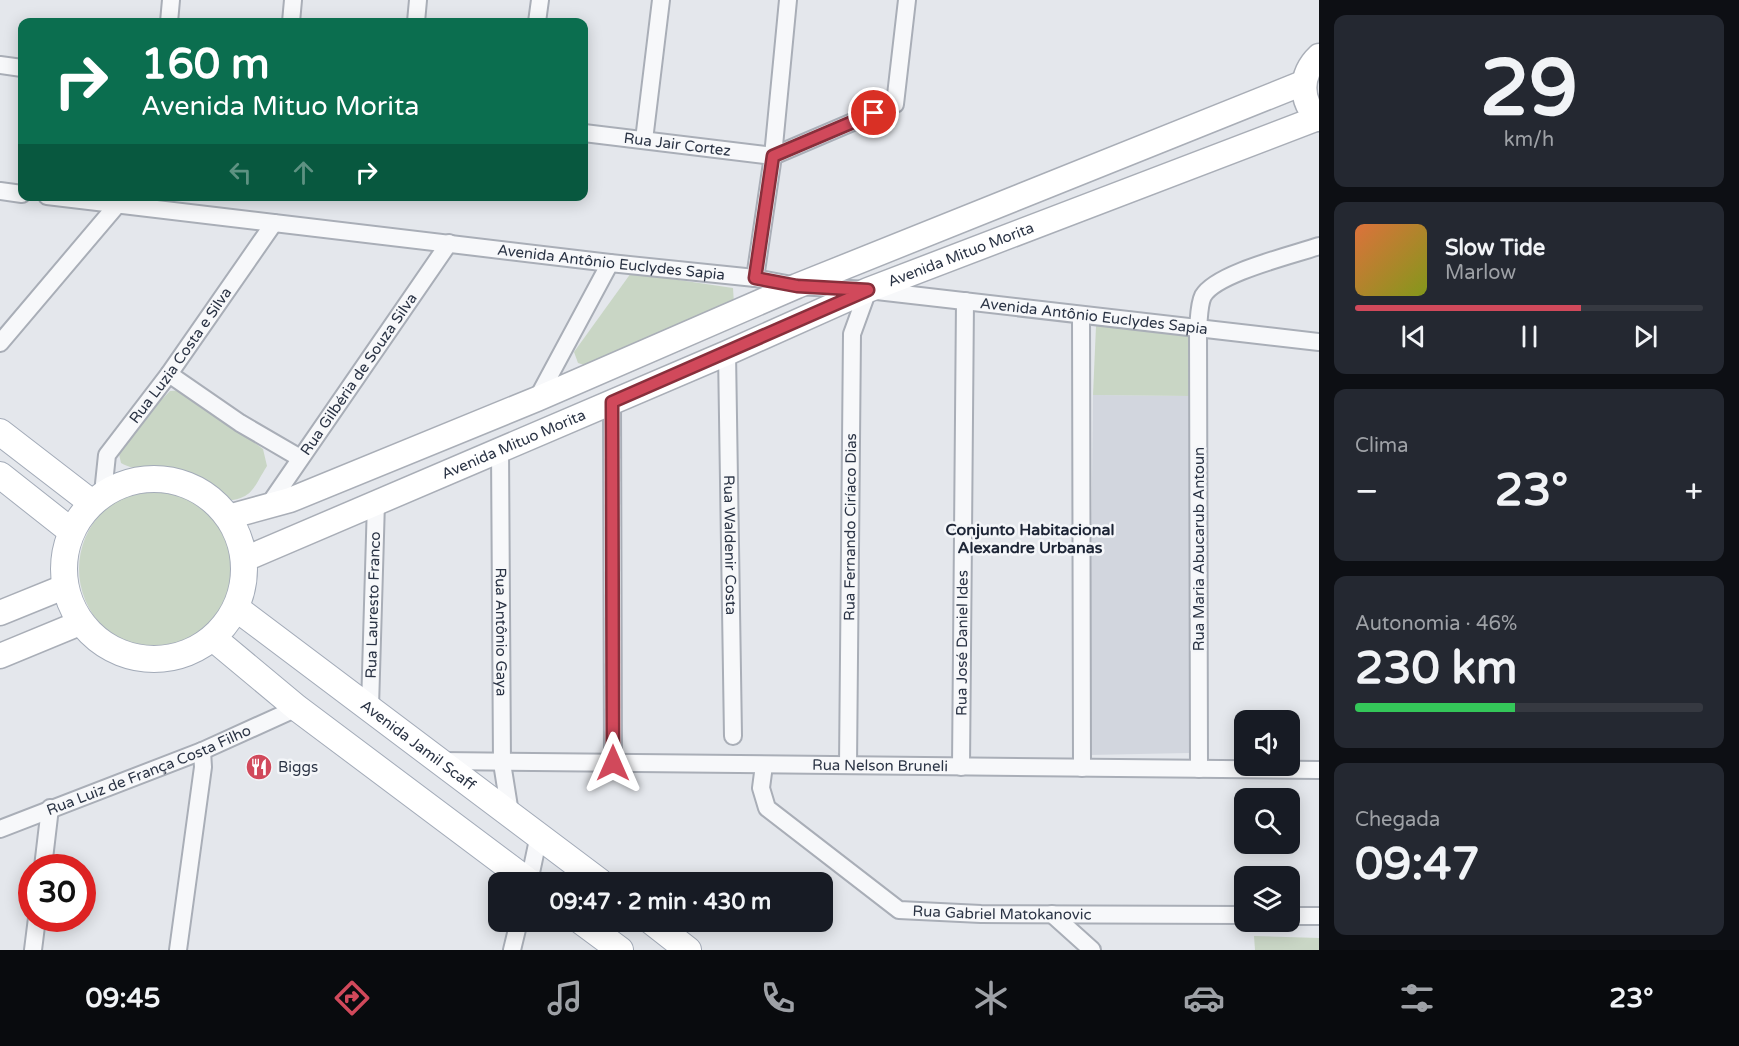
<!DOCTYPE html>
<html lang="pt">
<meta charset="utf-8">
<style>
body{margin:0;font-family:"Varela Round",sans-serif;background:#242831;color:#f1f3f6;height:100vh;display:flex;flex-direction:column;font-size:22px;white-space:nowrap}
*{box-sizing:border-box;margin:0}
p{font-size:20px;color:#9ea1a6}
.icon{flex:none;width:33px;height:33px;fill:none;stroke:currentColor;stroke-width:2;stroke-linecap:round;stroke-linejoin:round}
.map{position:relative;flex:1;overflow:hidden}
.drawer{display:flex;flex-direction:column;gap:15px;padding:15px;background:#0d0f14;width:420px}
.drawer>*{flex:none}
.top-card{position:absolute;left:18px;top:18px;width:570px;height:183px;border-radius:12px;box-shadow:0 3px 15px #0003;background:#0b6e4f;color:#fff;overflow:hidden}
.buttons{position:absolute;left:1234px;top:710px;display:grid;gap:12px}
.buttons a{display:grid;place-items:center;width:66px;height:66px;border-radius:12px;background:#171b24;box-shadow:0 3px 15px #0003;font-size:30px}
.speed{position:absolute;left:18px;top:854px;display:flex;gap:12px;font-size:30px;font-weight:700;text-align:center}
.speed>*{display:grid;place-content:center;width:78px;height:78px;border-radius:50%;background:#171b24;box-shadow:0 3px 15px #0003;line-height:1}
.speed .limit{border:9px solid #d22;background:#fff;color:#111}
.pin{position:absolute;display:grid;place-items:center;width:51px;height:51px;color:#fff;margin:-26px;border:3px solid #fff;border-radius:50%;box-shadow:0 2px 6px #0007}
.me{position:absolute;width:66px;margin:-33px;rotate:0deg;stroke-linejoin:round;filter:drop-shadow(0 0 4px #0008)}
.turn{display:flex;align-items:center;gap:21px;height:126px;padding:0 24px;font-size:27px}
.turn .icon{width:78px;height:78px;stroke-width:2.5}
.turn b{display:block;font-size:42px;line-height:51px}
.lanes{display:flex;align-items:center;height:57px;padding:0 24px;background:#0003;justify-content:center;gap:30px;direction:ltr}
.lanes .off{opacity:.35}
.big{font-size:45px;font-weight:800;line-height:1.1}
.drawer .widget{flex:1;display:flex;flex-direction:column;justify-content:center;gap:9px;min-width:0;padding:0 21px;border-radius:12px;background:#242831}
.drawer .dial{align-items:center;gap:0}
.dial b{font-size:78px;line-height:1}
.song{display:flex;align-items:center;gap:18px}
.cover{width:72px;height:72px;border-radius:9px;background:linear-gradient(135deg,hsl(20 70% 55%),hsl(70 70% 35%))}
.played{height:6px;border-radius:3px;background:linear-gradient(90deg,#d1495b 65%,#363941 65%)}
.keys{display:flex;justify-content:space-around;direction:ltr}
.heat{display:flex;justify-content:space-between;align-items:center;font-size:33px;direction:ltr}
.charge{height:9px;border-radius:4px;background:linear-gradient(90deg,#34c759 46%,#363941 0)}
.trip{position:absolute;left:488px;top:872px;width:345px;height:60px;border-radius:12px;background:#171b24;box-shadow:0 3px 15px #0003;font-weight:800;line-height:60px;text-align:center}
.dock{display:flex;height:96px;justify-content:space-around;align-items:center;background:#090b0e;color:#9ea1a6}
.dock .icon{width:42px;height:42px}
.dock .selected{color:#d1495b}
.dock b{font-size:27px;color:#f1f3f6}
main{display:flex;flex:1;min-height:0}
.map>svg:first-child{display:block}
</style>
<main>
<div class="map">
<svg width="1319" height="950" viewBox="0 0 1319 950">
<rect width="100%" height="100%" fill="#e4e7ec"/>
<polygon fill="#d2d6de" points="1093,395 1190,396 1189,753 1089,755"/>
<g fill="#c9d6c5">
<polygon points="631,273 733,288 734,304 587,366 578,363 574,352"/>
<polygon points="1096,326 1190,333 1190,396 1093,395"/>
<path d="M184 390 263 449 267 466C253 488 253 499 225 501 212 492 197 479 181 474 163 469 135 472 121 463L119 454 161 400 170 391Z"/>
<circle cx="160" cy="569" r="81"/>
<polygon points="1254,936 1319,938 1319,950 1255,950"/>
</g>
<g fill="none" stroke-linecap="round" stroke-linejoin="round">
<defs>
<g id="street">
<polyline points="169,22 171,0"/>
<polyline points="291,22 293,0"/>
<polyline points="416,22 418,0"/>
<polyline points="537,22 540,0"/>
<polyline points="0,65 22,68"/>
<path id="s1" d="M584 133 773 156 895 104 907 0"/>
<polyline points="644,140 661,0"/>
<polyline points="0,191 22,194"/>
<path id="s2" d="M47 196 610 263 755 278 797 286 868 290 1319 342"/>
<polyline points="755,278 773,156 788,0"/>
<polyline points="1081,315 1082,768"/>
<polyline points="0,343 117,205"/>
<path id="s3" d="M727 353 733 736"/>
<polyline points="169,374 240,423 300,458"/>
<polyline points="537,399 610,263"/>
<polyline points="612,402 613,763"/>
<path id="s4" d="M500 449 502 763 510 813"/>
<path id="s5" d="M103 493 107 455 169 374 274 223"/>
<path id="s6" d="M268 506 449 243"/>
<path id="s7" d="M370 707 376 502"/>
<path id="s8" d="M442 761 1319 770"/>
<path id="s9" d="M764 765 761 788 767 808 899 910 981 914 1245 915"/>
<path id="s10" d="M848 765 852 334 868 290"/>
<path id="s11" d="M961 767 965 301"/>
<path d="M1199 769 1198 328C1199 319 1199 304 1203 296 1216 273 1293 255 1319 246"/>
<path id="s12" d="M0 829 202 751 297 708"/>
<polyline points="43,867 50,808"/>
<polyline points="529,882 539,835"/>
<polyline points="1052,914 1092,950"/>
<polyline points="1290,916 1319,916"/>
<polyline points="33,950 37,918"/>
<polyline points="178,950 203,767 202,751"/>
<polyline points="512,950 519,921"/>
</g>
<g id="secondary">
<path d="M1319 56C1300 74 1299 101 1319 119"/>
<polyline points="228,517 290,500 537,399 797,286 1303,83"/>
<path id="s13" d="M245 559 727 353 868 290 1318 118"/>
<polyline points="0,613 64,587"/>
<polyline points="0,656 80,623"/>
</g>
<g id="primary">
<polyline points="0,432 92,503"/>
<polyline points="0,475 71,531"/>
<circle cx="154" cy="569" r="90"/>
<path id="s14" d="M236 608 600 882"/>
<polyline points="213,638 297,708 529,882"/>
<polyline points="581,921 620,950"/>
<polyline points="651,921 688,950"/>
</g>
</defs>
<use href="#street" stroke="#a9aeb7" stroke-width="20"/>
<use href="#secondary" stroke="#a9aeb7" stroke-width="27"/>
<use href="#primary" stroke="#a3abb8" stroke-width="28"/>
<use href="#street" stroke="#f7f8fa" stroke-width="16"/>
<use href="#secondary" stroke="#fff" stroke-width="24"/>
<use href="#primary" stroke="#fff" stroke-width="26"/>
</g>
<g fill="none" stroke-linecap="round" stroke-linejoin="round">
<defs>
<polyline id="route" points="613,763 612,402 868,290 797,286 755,278 773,156 874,113"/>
</defs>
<use href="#route" stroke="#882f3b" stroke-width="15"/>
<use href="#route" stroke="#d1495b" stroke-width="10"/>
</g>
<defs>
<symbol id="restaurant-disc" viewBox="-11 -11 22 22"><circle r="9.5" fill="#d1495b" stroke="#f4f6f9"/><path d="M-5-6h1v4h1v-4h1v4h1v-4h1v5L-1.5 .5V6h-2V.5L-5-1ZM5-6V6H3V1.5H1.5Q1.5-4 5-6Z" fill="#fff"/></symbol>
</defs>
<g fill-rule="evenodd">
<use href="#restaurant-disc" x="244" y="752" width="30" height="30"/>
</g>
<g text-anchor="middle" stroke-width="5" stroke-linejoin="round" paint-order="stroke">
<g font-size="15" fill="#2b3445" stroke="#f4f6f9">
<text dy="5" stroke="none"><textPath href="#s1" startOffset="94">Rua Jair Cortez</textPath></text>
<text dy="5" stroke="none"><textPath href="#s13" startOffset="778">Avenida Mituo Morita</textPath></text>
<text dy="5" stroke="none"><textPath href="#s2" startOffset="568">Avenida Antônio Euclydes Sapia</textPath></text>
<text dy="5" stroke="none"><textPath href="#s2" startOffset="1054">Avenida Antônio Euclydes Sapia</textPath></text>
<text dy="5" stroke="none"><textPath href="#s5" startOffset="162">Rua Luzia Costa e Silva</textPath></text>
<text dy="5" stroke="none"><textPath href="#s6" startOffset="160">Rua Gilbéria de Souza Silva</textPath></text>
<text dy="5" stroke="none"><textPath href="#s13" startOffset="292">Avenida Mituo Morita</textPath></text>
<text dy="5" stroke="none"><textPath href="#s10" startOffset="238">Rua Fernando Ciríaco Dias</textPath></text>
<text dy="5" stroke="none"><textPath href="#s3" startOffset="192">Rua Waldenir Costa</textPath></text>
<text transform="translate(1199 549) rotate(-90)" y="5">Rua Maria Abucarub Antoun</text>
<text dy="5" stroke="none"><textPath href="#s7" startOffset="102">Rua Lauresto Franco</textPath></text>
<text dy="5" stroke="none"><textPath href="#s4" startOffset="183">Rua Antônio Gaya</textPath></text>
<text dy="5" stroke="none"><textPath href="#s11" startOffset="124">Rua José Daniel Ides</textPath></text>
<text dy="5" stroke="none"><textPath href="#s14" startOffset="228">Avenida Jamil Scaff</textPath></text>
<text dy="5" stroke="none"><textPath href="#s8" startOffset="438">Rua Nelson Bruneli</textPath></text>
<text dy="5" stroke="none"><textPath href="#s12" startOffset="160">Rua Luiz de França Costa Filho</textPath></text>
<text dy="5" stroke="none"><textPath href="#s9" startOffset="314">Rua Gabriel Matokanovic</textPath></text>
</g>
<g font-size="15" fill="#2b3445" stroke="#f4f6f9" text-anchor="start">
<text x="278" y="772">Biggs</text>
</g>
<g font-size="16" font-weight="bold" fill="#1d2536" stroke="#f4f6f9">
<text x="1030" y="535">Conjunto Habitacional<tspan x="1030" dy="18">Alexandre Urbanas</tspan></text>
</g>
</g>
</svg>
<div class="buttons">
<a><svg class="icon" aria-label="sound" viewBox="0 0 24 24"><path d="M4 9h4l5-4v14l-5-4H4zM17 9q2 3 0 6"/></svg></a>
<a><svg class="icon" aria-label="search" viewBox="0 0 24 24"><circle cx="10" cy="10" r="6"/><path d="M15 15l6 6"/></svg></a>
<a><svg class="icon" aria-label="layers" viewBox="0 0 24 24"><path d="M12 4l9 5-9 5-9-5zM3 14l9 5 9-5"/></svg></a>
</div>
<div class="speed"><div class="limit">30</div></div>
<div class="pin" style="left:874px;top:113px;background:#d93025"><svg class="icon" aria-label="arrive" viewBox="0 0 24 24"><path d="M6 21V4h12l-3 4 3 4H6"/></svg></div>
<svg class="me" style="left:613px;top:763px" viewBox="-20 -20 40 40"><path d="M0-17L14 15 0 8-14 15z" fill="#d1495b" stroke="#fff" stroke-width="4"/></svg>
<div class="trip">09:47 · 2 min · 430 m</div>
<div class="top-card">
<div class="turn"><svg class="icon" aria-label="right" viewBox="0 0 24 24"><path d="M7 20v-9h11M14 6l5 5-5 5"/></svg><div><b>160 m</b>Avenida Mituo Morita</div></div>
<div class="lanes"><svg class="icon off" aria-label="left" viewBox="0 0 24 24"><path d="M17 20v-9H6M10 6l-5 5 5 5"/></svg><svg class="icon off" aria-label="ahead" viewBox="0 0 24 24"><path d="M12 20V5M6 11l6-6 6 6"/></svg><svg class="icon" aria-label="right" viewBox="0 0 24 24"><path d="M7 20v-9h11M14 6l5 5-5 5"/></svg></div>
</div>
</div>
<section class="drawer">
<div class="widget dial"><b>29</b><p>km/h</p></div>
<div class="widget">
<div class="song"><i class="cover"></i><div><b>Slow Tide</b><p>Marlow</p></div></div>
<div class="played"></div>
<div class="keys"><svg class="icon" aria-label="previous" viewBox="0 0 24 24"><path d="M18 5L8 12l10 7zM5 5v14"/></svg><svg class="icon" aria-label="pause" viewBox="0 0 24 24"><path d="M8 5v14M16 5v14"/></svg><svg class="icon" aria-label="next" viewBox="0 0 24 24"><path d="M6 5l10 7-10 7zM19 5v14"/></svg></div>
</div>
<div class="widget"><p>Clima</p>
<div class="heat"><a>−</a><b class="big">23°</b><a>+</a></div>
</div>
<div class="widget"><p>Autonomia · 46%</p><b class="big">230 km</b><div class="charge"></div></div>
<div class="widget"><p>Chegada</p><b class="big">09:47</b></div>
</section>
</main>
<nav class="dock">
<b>09:45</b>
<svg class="icon selected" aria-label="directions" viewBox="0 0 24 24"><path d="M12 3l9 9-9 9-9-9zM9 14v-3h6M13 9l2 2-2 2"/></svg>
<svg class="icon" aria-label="music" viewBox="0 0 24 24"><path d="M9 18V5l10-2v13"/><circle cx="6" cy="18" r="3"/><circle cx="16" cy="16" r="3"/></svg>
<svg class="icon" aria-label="phone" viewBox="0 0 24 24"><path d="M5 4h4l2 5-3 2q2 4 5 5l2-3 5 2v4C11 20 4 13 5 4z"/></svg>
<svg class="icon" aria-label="climate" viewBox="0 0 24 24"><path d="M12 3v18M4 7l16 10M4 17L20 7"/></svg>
<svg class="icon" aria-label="car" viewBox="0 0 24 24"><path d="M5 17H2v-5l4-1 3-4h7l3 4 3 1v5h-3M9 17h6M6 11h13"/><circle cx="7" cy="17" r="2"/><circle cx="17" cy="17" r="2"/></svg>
<svg class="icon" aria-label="filters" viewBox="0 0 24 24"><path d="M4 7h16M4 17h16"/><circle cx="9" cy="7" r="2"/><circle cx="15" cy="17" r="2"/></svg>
<b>23°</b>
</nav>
